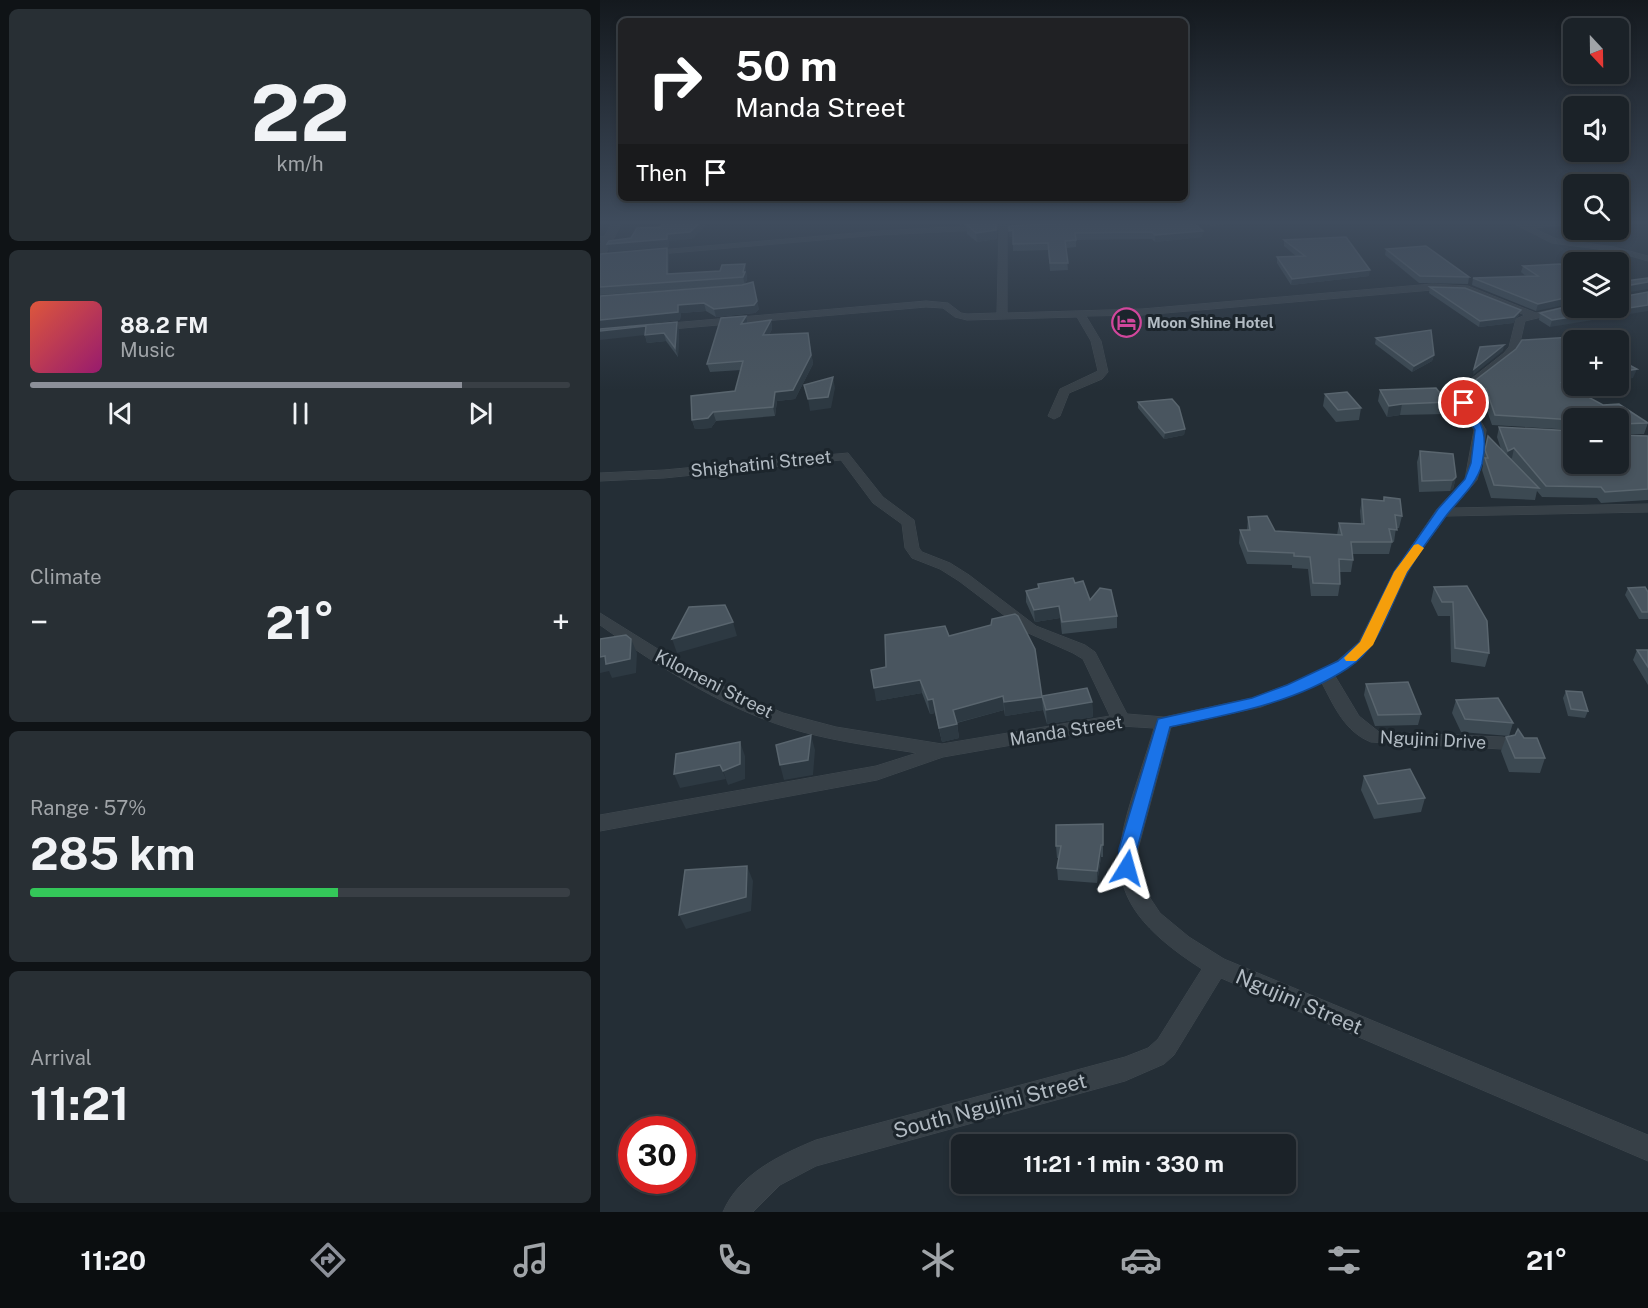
<!DOCTYPE html>
<meta charset="utf-8">
<style>
body{margin:0;font-family:"Public Sans",sans-serif;background:#282f34;color:#f1f3f6;height:100vh;display:flex;flex-direction:column;font-size:22px;white-space:nowrap}
*{box-sizing:border-box;margin:0}
p{font-size:20px;color:#a0a4a8}
.icon{flex:none;width:33px;height:33px;fill:none;stroke:currentColor;stroke-width:2;stroke-linecap:round;stroke-linejoin:round}
.map{position:relative;flex:1;overflow:hidden}
.sheet{display:flex;flex-direction:column;gap:9px;padding:9px;background:#0f1316;width:600px}
.sheet>*{flex:none}
.hud{position:absolute;left:18px;top:18px;width:570px;height:183px;border-radius:9px;box-shadow:0 3px 9px #0003,0 0 0 2px #393f45;background:#202124;color:#fff;overflow:hidden}
.needle{width:39px;rotate:158deg}
.tools{position:absolute;left:963px;top:18px;display:grid;gap:12px}
.tools a{display:grid;place-items:center;width:66px;height:66px;border-radius:9px;background:#1b2228;box-shadow:0 3px 9px #0003,0 0 0 2px #393f45;font-size:30px}
.speed{position:absolute;left:18px;top:1116px;display:flex;gap:12px;font-size:30px;font-weight:700;text-align:center}
.speed>*{display:grid;place-content:center;width:78px;height:78px;border-radius:50%;background:#1b2228;box-shadow:0 3px 9px #0003,0 0 0 2px #393f45;line-height:1}
.speed .limit{border:9px solid #d22;background:#fff;color:#111}
.pin{position:absolute;display:grid;place-items:center;width:51px;height:51px;color:#fff;margin:-26px;border:3px solid #fff;border-radius:50%;box-shadow:0 2px 6px #0007}
.me{position:absolute;width:66px;margin:-33px;rotate:8deg;stroke-linejoin:round;filter:drop-shadow(0 0 4px #0008)}
.turn{display:flex;align-items:center;gap:21px;height:126px;padding:0 18px;font-size:27px}
.turn .icon{width:78px;height:78px;stroke-width:2.5}
.turn b{display:block;font-size:42px;line-height:51px}
.then{display:flex;align-items:center;height:57px;padding:0 18px;background:#0003;gap:12px;font-size:22px}
.big{font-size:45px;font-weight:700;line-height:1.1}
.sheet .widget{flex:1;display:flex;flex-direction:column;justify-content:center;gap:9px;min-width:0;padding:0 21px;border-radius:9px;background:#282f34}
.sheet .dial{align-items:center;gap:0}
.dial b{font-size:78px;line-height:1}
.song{display:flex;align-items:center;gap:18px}
.cover{width:72px;height:72px;border-radius:9px;background:linear-gradient(135deg,hsl(10 70% 55%),hsl(320 70% 35%))}
.played{height:6px;border-radius:3px;background:linear-gradient(90deg,#8c9099 80%,#393f45 80%)}
.keys{display:flex;justify-content:space-around;direction:ltr}
.heat{display:flex;justify-content:space-between;align-items:center;font-size:33px;direction:ltr}
.charge{height:9px;border-radius:4px;background:linear-gradient(90deg,#34c759 57%,#393f45 0)}
.trip{position:absolute;left:351px;top:1134px;width:345px;height:60px;border-radius:9px;background:#1b2228;box-shadow:0 3px 9px #0003,0 0 0 2px #393f45;font-weight:700;line-height:60px;text-align:center}
.dock{display:flex;height:96px;justify-content:space-around;align-items:center;background:#0b0e10;color:#a0a4a8}
.dock .icon{width:42px;height:42px}
.dock .on{color:#8c9099}
.dock b{font-size:27px;color:#f1f3f6}
main{display:flex;flex:1;min-height:0}
.map>svg:first-child{display:block}
</style>
<main>
<section class="sheet">
<div class="widget dial"><b>22</b><p>km/h</p></div>
<div class="widget">
<div class="song"><i class="cover"></i><div><b>88.2 FM</b><p>Music</p></div></div>
<div class="played"></div>
<div class="keys"><svg class="icon" aria-label="previous" viewBox="0 0 24 24"><path d="M18 5L8 12l10 7zM5 5v14"/></svg><svg class="icon" aria-label="pause" viewBox="0 0 24 24"><path d="M8 5v14M16 5v14"/></svg><svg class="icon" aria-label="next" viewBox="0 0 24 24"><path d="M6 5l10 7-10 7zM19 5v14"/></svg></div>
</div>
<div class="widget"><p>Climate</p>
<div class="heat"><a>−</a><b class="big">21°</b><a>+</a></div>
</div>
<div class="widget"><p>Range · 57%</p><b class="big">285 km</b><div class="charge"></div></div>
<div class="widget"><p>Arrival</p><b class="big">11:21</b></div>
</section>
<div class="map">
<svg width="1048" height="1212" viewBox="0 0 1048 1212">
<rect width="100%" height="100%" fill="#242e36"/>
<g fill="none" stroke-linecap="round" stroke-linejoin="round">
<defs>
<g id="minor">
<polygon points="586,221 651,221 613,225"/>
<polygon points="909,221 918,221 925,224 974,221 974,224 933,228 957,239 1014,247 1048,256 1048,261 1013,251 952,243"/>
<path d="M428 223 431 227 407 228V313L542 309 832 284 868 286 936 313 974 305V308H979L925 321 919 347 912 357 868 391 870 403 886 430 882 463 877 480 853 508 1048 504V512L846 516C833 535 818 553 807 574 785 616 780 652 735 676L759 716 779 732 902 737 908 738 911 743 908 748 902 749 771 742C745 732 734 706 722 683L661 707 571 727 538 849 539 871 544 889 560 913 589 937 624 959 1048 1135V1161L621 978 574 1055 564 1064 525 1081 216 1166 180 1185 153 1212H123C139 1174 180 1155 216 1140L525 1057 548 1048 558 1039 602 969C481 892 520 844 554 728L521 726 343 757 277 780 0 831V815L276 766 317 753C279 747 240 742 203 732 129 712 62 669 0 625V613L77 661 130 690 183 713 236 727 342 744 510 716 483 659 473 653 426 632 359 581 340 569 312 558 305 548 302 524 273 503 241 460 64 478 0 481V473L64 470 248 453 283 497 314 520 319 548 322 552 350 563 369 575 436 626 485 645 495 652 527 714 564 717 652 698 705 678 737 661 759 642 794 572 837 509 865 479 874 430 858 403 857 390 904 353 909 347 916 319 925 315 864 291 832 290 542 315 486 316 501 341 508 372 502 379 469 393 460 416 454 419 448 416 460 389 498 371 491 341 477 317 367 320 355 317 343 308 326 307 60 330 55 327 60 324 326 301 348 303 361 313 367 314 397 313 399 229 279 235 48 255 44 253 48 251 279 231Z"/>
<polygon points="12,236 12,240 0,241 0,237"/>
</g>
<polygon id="tertiary" points="13,221 23,221 5,255 0,258 0,245"/>
</defs>
<use href="#minor" stroke="#404950" stroke-width="1"/>
<use href="#tertiary" stroke="#404950" stroke-width="1"/>
<use href="#minor" fill="#374047" fill-rule="evenodd"/>
<use href="#tertiary" fill="#374047" fill-rule="evenodd"/>
</g>
<g fill="#3c4952">
<polygon points="358,221 463,221 396,224 397,239 377,242 367,234 366,225 359,225"/>
<polygon points="508,221 602,237 555,242 552,239 476,240 476,247 466,248 468,270 450,271 448,250 413,251 413,237 409,237"/>
<polygon points="684,240 769,276 691,285 677,263 677,257 697,257 684,246"/>
<polygon points="786,249 869,277 868,284 819,283 785,255"/>
<polygon points="0,254 69,255 69,274 120,271 145,264 147,279 145,285 159,309 155,313 116,317 106,311 81,313 80,320 0,329 144,285 0,295"/>
<polygon points="923,266 974,272 936,311 872,285 873,278 927,277 921,272"/>
<polygon points="830,287 919,315 913,323 879,327 829,293"/>
<polygon points="974,305 950,327 939,320 940,313"/>
<polygon points="146,316 148,323 171,320 172,329 169,335 208,333 213,364 195,399 177,401 175,416 116,421 111,428 95,429 92,420 135,391 141,370 110,372 107,364"/>
<polygon points="79,330 78,357 66,341 47,343 45,335"/>
<polygon points="776,338 834,355 832,361 812,372 775,344"/>
<polygon points="873,382 996,386 975,390 1003,405 1048,423 1044,434 1020,434 1020,435 1048,436 1048,500 1001,503 997,498 942,497 937,491 935,500 891,498 882,470 883,465 882,463 888,436 901,449 897,437 899,427 974,464 1018,418 974,418 974,430 892,425 883,399 871,397 870,392"/>
<polygon points="780,390 847,402 845,414 800,415 787,417 778,401"/>
<polygon points="725,394 761,408 759,420 736,422 723,406"/>
<polygon points="538,402 585,429 584,435 564,439 538,408"/>
<polygon points="820,451 856,477 853,489 850,491 819,492 817,462"/>
<polygon points="784,497 802,516 799,528 796,528 794,542 792,542 789,554 753,554 753,560 751,572 740,572 740,584 738,596 711,596 708,569 692,568 692,565 647,564 639,543 640,530 647,530 648,517 675,531 737,535 739,523 761,524 760,511 762,499 783,501"/>
<polygon points="475,583 490,600 517,616 517,628 462,634 460,618 435,622 426,602 426,591 438,589 438,584"/>
<polygon points="834,587 887,621 889,653 885,667 851,662 850,616 838,616 831,601"/>
<polygon points="1028,588 1048,592 1048,619 1039,619 1025,595"/>
<polygon points="349,636 442,696 492,702 493,717 447,724 443,710 405,716 404,710 357,723 359,738 342,742 335,713 330,714 322,693 276,701 286,667"/>
<polygon points="1037,650 1048,650 1048,685 1033,660"/>
<polygon points="766,684 821,714 818,725 775,726 764,695"/>
<polygon points="966,691 988,711 985,718 968,716 963,698"/>
<polygon points="856,700 913,723 909,736 924,738 945,758 940,773 909,772 901,751 906,737 909,736 861,732 852,713"/>
<polygon points="764,776 825,798 821,812 774,819 761,790"/>
<polygon points="503,824 503,857 501,857 497,883 458,880 457,868 459,858 457,858 456,846"/>
</g>
<g fill="#2d3942">
<polygon points="101,221 106,221 107,224 92,239 69,241 69,247 9,252 7,244"/>
<polygon points="396,223 397,239 377,242 376,233"/>
<polygon points="413,230 413,237 409,237 409,231"/>
<polygon points="603,231 602,237 555,242 555,235"/>
<polygon points="67,248 69,255 69,282 67,274"/>
<polygon points="145,264 147,279 145,285 143,277"/>
<polygon points="770,270 769,276 691,285 692,279"/>
<polygon points="153,282 159,309 155,313 116,317 114,309"/>
<polygon points="1048,282 1048,289 1018,294 1020,287"/>
<polygon points="974,296 974,303 936,311 938,304"/>
<polygon points="104,303 106,311 81,313 80,320 0,329 0,320 78,305"/>
<polygon points="1048,305 1048,311 950,327 952,320"/>
<polygon points="921,310 919,315 913,323 879,327 880,321"/>
<polygon points="146,316 148,325 141,324"/>
<polygon points="171,320 172,329 165,344 163,335"/>
<polygon points="77,322 79,330 78,357 75,348"/>
<polygon points="46,326 64,333 66,341 47,343 45,335 0,340 0,331"/>
<polygon points="208,333 213,364 195,399 177,401 175,416 173,407 175,392"/>
<polygon points="904,345 903,351 873,375 874,369"/>
<polygon points="834,355 832,361 812,372 814,366"/>
<polygon points="1037,369 1033,378 1018,381 1018,372"/>
<polygon points="233,377 235,388 231,408 210,411 208,399"/>
<polygon points="974,381 974,386 996,386 959,393 962,383"/>
<polygon points="802,404 800,415 787,417 789,406"/>
<polygon points="113,412 116,421 111,428 95,429 92,420"/>
<polygon points="585,429 584,435 564,439 565,433"/>
<polygon points="914,448 912,458 905,462 908,451"/>
<polygon points="856,477 853,489 850,491 853,480"/>
<polygon points="459,606 460,618 435,622 434,610"/>
<polygon points="133,622 137,636 77,653 72,639"/>
<polygon points="31,639 37,653 36,673 12,678 9,671 0,673 0,657"/>
<polygon points="320,680 322,693 276,701 274,688"/>
<polygon points="403,696 404,710 355,723 353,710"/>
<polygon points="442,697 443,710 405,716 404,702"/>
<polygon points="333,699 335,713 330,714 328,700"/>
<polygon points="492,702 493,717 447,724 446,710"/>
<polygon points="357,724 359,738 342,742 339,728"/>
<polygon points="211,735 215,750 213,775 184,780 180,765"/>
<polygon points="140,742 145,756 145,779 128,785 123,771"/>
<polygon points="120,765 126,779 80,788 74,774"/>
<polygon points="501,845 501,857 497,883 497,871"/>
<polygon points="147,866 153,881 151,911 86,929 79,915"/>
</g>
<g fill="#49555f" stroke="#59656e" stroke-width="1.5">
<polygon points="64,221 101,221 90,232 67,234 67,239 7,244 9,241 31,238 37,228 60,227"/>
<polygon points="508,221 591,221 603,231 555,235 552,232 475,233 476,240 465,241 468,263 450,263 448,243 413,244 413,230 409,231 409,226"/>
<polygon points="396,223 396,230 376,233 366,224"/>
<polygon points="746,237 770,270 692,279 677,257 705,256 684,240"/>
<polygon points="826,246 869,277 820,276 786,249"/>
<polygon points="67,248 67,274 120,271 122,265 145,264 143,272 145,272 143,277 0,287 0,254"/>
<polygon points="960,264 974,272 974,296 938,304 873,278 938,276 923,266"/>
<polygon points="1048,278 1048,282 1020,287 1018,292 1018,282"/>
<polygon points="153,282 157,301 154,305 114,309 104,303 78,305 78,312 0,320 0,296 142,285"/>
<polygon points="830,287 865,288 921,310 914,317 880,321"/>
<polygon points="1048,292 1048,305 952,320 940,313 974,305 974,308 1018,308 1018,296 1021,297"/>
<polygon points="146,316 141,324 171,320 163,335 208,333 211,355 193,390 175,392 173,407 113,412 108,418 92,420 91,396 135,391 143,361 107,364 121,318"/>
<polygon points="77,322 75,348 64,333 45,335 46,326 0,331 0,329"/>
<polygon points="831,330 834,355 814,366 776,338"/>
<polygon points="973,337 977,340 974,340 974,381 962,383 1003,405 1019,404 1048,423 1020,424 1020,435 1048,436 1048,489 1005,492 1001,487 946,486 914,448 908,451 899,427 974,431 974,464 1018,464 1018,418 974,418 974,420 895,415 886,389 874,387 873,382 916,349 922,340"/>
<polygon points="904,345 874,369 880,347"/>
<polygon points="1018,359 1037,369 1018,372"/>
<polygon points="233,377 228,397 208,399 204,385"/>
<polygon points="836,388 847,402 802,404 789,406 780,390"/>
<polygon points="747,392 761,408 738,410 725,394"/>
<polygon points="572,399 579,407 585,429 565,433 538,402"/>
<polygon points="888,436 939,488 894,485 885,458 888,458 885,450"/>
<polygon points="820,451 853,454 856,477 853,480 822,481"/>
<polygon points="784,497 800,499 802,516 795,515 797,530 789,529 792,542 751,542 753,560 739,559 740,584 713,583 710,557 694,556 694,553 648,551 640,530 650,530 648,517 667,516 675,531 742,535 739,523 764,524 762,499 784,501"/>
<polygon points="473,578 475,583 483,581 490,600 500,588 511,590 517,616 462,622 459,606 434,610 426,591 439,588 438,584"/>
<polygon points="867,586 887,621 889,653 855,648 853,602 842,602 834,587"/>
<polygon points="1045,587 1048,592 1048,612 1042,612 1028,588"/>
<polygon points="125,605 133,622 72,639 89,607"/>
<polygon points="415,614 418,616 435,649 442,697 404,702 403,696 353,710 357,724 339,728 333,699 328,700 320,680 274,688 271,670 286,667 285,635 345,626 349,636 391,625 392,619"/>
<polygon points="26,635 31,639 30,659 6,664 5,656 0,657 0,639"/>
<polygon points="1037,650 1048,650 1048,667"/>
<polygon points="808,682 821,714 778,715 766,684"/>
<polygon points="487,688 492,702 446,710 442,696"/>
<polygon points="966,691 982,692 988,711 971,709"/>
<polygon points="898,698 913,723 865,719 856,700"/>
<polygon points="918,729 924,738 937,738 945,758 915,758 906,737 915,735"/>
<polygon points="211,735 208,760 180,765 176,745"/>
<polygon points="140,742 140,764 123,771 120,765 74,774 76,754"/>
<polygon points="810,769 825,798 778,804 764,776"/>
<polygon points="503,824 503,845 501,845 497,871 457,868 461,846 456,846 456,825"/>
<polygon points="147,866 146,897 79,915 85,870"/>
</g>
<linearGradient id="sky" x2="0" y2="1"><stop stop-color="#14191e"/><stop offset="0.57" stop-color="#3f4c5d"/><stop offset="1" stop-color="#3f4c5d" stop-opacity="0"/></linearGradient>
<rect width="1048" height="390" fill="url(#sky)"/>
<path fill="#1a73e8" stroke="#114b97" stroke-width="1.5" d="M864 400 868 401C883 424 888 436 882 464 876 487 856 501 843 520 831 537 817 554 807 573 789 605 781 647 748 668 695 703 631 714 570 727L537 849 534 874 527 876 521 874 518 868 519 849 558 719 652 698 687 685 738 661 760 642 794 572 838 509 865 479 871 463 875 430 859 403Z"/>
<polygon fill="#f59e0b" points="818,544 824,548 807,572 773,645 756,661 746,661 744,658 760,642 794,572 814,545"/>
<defs>
<symbol id="hotel-ring" viewBox="-11 -11 22 22"><circle r="9.5" fill="#1c252c" stroke="#d1479c" stroke-width="1.5"/><path d="M-6-4.5h1.5V1H6V5H4.5V3h-9V5H-6ZM-4 0a1.8 1.8 0 1 1 3.6 0ZM.5 0V-2.5h3Q6-2.5 6 0Z" fill="#d1479c"/></symbol>
</defs>
<g fill-rule="evenodd">
<use href="#hotel-ring" x="510" y="306" width="33" height="33"/>
</g>
<g text-anchor="middle" stroke-width="6" stroke-linejoin="round" paint-order="stroke">
<g font-size="15" font-weight="bold" fill="#b2bbc3" stroke="#1c252c" text-anchor="start">
<text x="547" y="328">Moon Shine Hotel</text>
</g>
<g font-size="18" fill="#b2bbc3" stroke="#1c252c">
<text transform="translate(161 464) rotate(-6)" y="6">Shighatini Street</text>
<text transform="translate(114 684) rotate(27)" y="6">Kilomeni Street</text>
<text transform="translate(466 731) rotate(-9)" y="6">Manda Street</text>
<text transform="translate(833 740) rotate(3)" y="6">Ngujini Drive</text>
</g>
<g font-size="21" fill="#b2bbc3" stroke="#1c252c">
<text transform="translate(699 1002) rotate(23)" y="7">Ngujini Street</text>
<text transform="translate(390 1106) rotate(-15)" y="7">South Ngujini Street</text>
</g>
</g>
</svg>
<div class="tools">
<a><svg class="needle" viewBox="-14 -14 28 28"><path d="M0-13l5 13h-10z" fill="#e53935"/><path d="M0 13l5-13h-10z" fill="#a0a4a8"/></svg></a>
<a><svg class="icon" aria-label="sound" viewBox="0 0 24 24"><path d="M4 9h4l5-4v14l-5-4H4zM17 9q2 3 0 6"/></svg></a>
<a><svg class="icon" aria-label="search" viewBox="0 0 24 24"><circle cx="10" cy="10" r="6"/><path d="M15 15l6 6"/></svg></a>
<a><svg class="icon" aria-label="layers" viewBox="0 0 24 24"><path d="M12 4l9 5-9 5-9-5zM3 14l9 5 9-5"/></svg></a>
<a>+</a>
<a>−</a>
</div>
<div class="speed"><div class="limit">30</div></div>
<div class="pin" style="left:864px;top:403px;background:#d93025"><svg class="icon" aria-label="arrive" viewBox="0 0 24 24"><path d="M6 21V4h12l-3 4 3 4H6"/></svg></div>
<svg class="me" style="left:527px;top:868px" viewBox="-20 -20 40 40"><path d="M0-17L14 15 0 8-14 15z" fill="#1a73e8" stroke="#fff" stroke-width="4"/></svg>
<div class="trip">11:21 · 1 min · 330 m</div>
<div class="hud">
<div class="turn"><svg class="icon" aria-label="right" viewBox="0 0 24 24"><path d="M7 20v-9h11M14 6l5 5-5 5"/></svg><div><b>50 m</b>Manda Street</div></div>
<div class="then">Then<svg class="icon" aria-label="arrive" viewBox="0 0 24 24"><path d="M6 21V4h12l-3 4 3 4H6"/></svg></div>
</div>
</div>
</main>
<nav class="dock">
<b>11:20</b>
<svg class="icon on" aria-label="directions" viewBox="0 0 24 24"><path d="M12 3l9 9-9 9-9-9zM9 14v-3h6M13 9l2 2-2 2"/></svg>
<svg class="icon" aria-label="music" viewBox="0 0 24 24"><path d="M9 18V5l10-2v13"/><circle cx="6" cy="18" r="3"/><circle cx="16" cy="16" r="3"/></svg>
<svg class="icon" aria-label="phone" viewBox="0 0 24 24"><path d="M5 4h4l2 5-3 2q2 4 5 5l2-3 5 2v4C11 20 4 13 5 4z"/></svg>
<svg class="icon" aria-label="climate" viewBox="0 0 24 24"><path d="M12 3v18M4 7l16 10M4 17L20 7"/></svg>
<svg class="icon" aria-label="car" viewBox="0 0 24 24"><path d="M5 17H2v-5l4-1 3-4h7l3 4 3 1v5h-3M9 17h6M6 11h13"/><circle cx="7" cy="17" r="2"/><circle cx="17" cy="17" r="2"/></svg>
<svg class="icon" aria-label="filters" viewBox="0 0 24 24"><path d="M4 7h16M4 17h16"/><circle cx="9" cy="7" r="2"/><circle cx="15" cy="17" r="2"/></svg>
<b>21°</b>
</nav>
